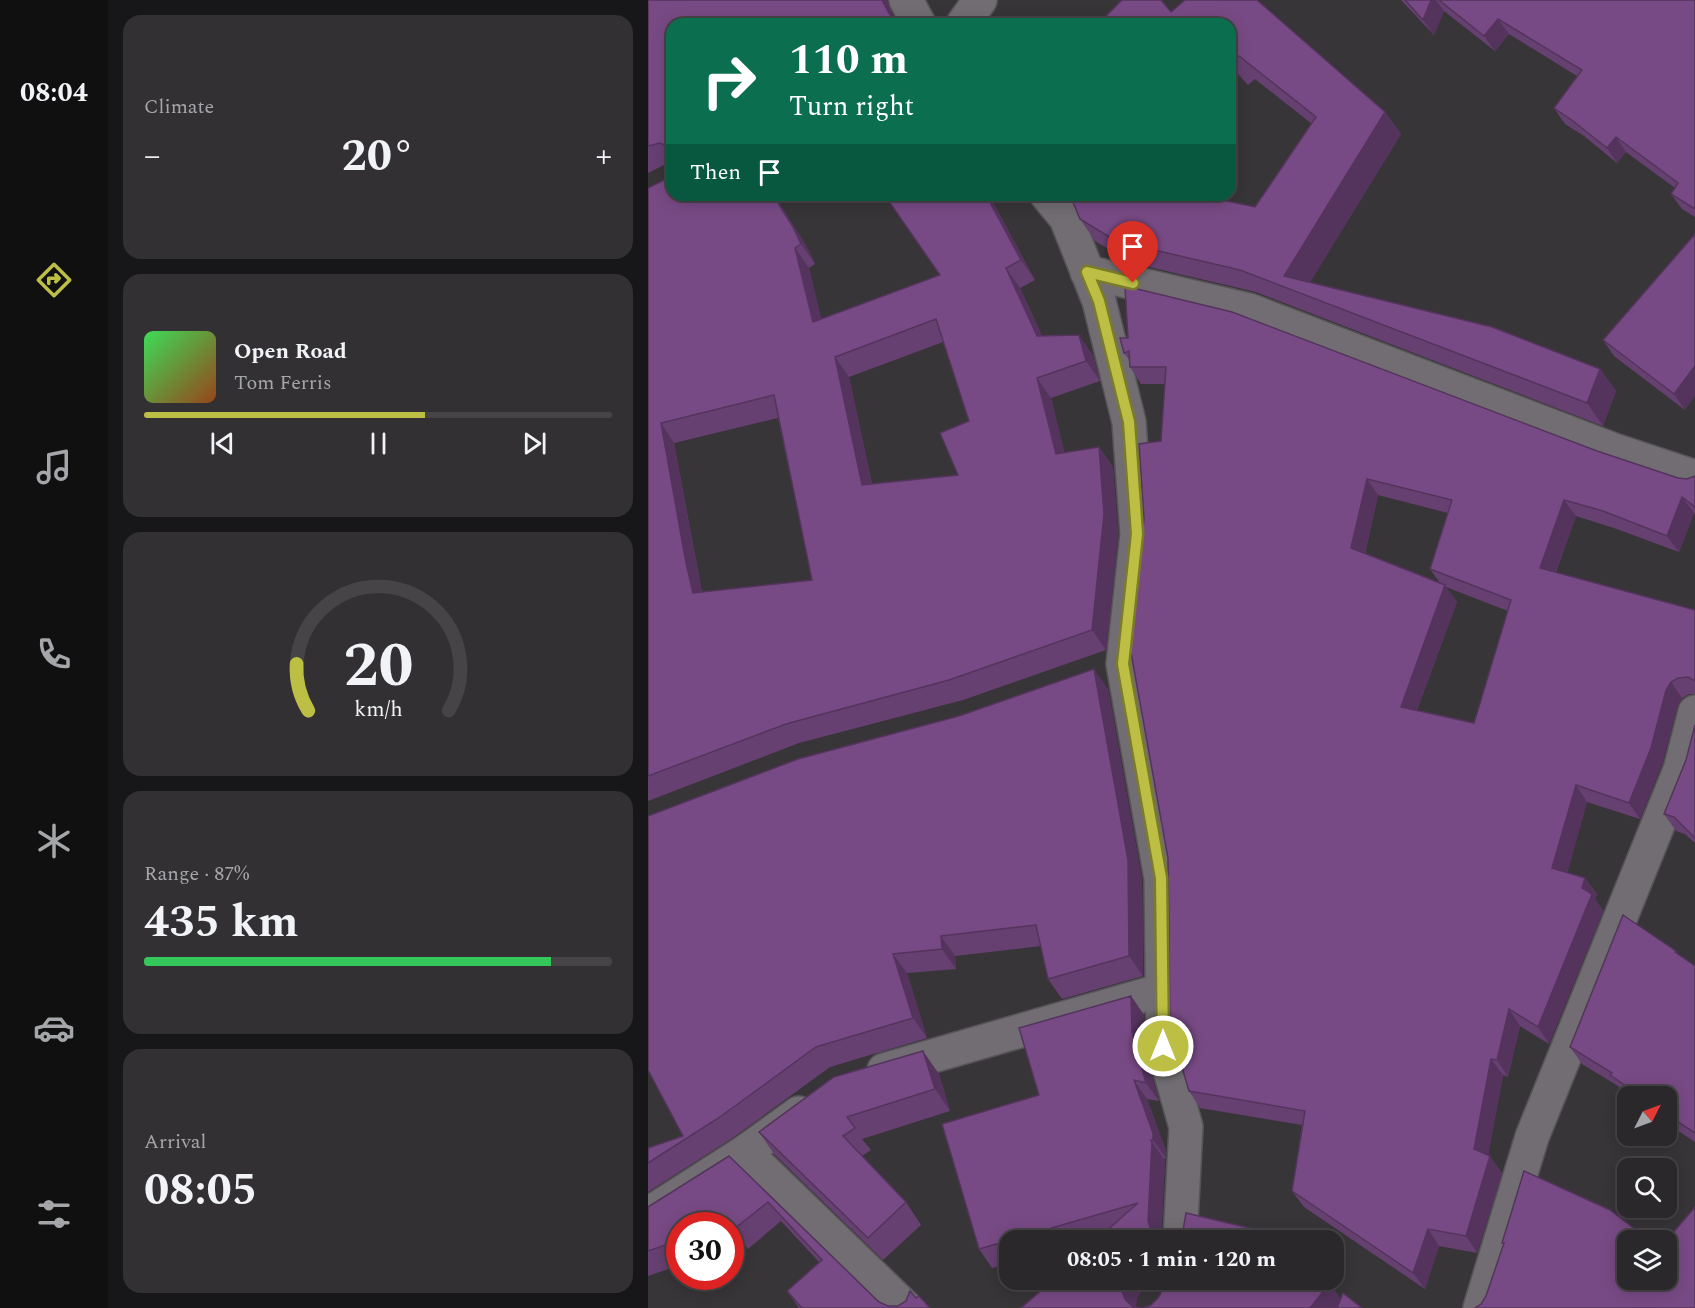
<!DOCTYPE html>
<meta charset="utf-8">
<style>
body{margin:0;font-family:Spectral,serif;background:#323033;color:#f1f3f6;height:100vh;display:flex;flex-direction:column;font-size:22px;white-space:nowrap}
*{box-sizing:border-box;margin:0}
p{font-size:20px;color:#a5a6a9}
.icon{flex:none;width:33px;height:33px;fill:none;stroke:currentColor;stroke-width:2;stroke-linecap:round;stroke-linejoin:round}
.map{position:relative;flex:1;overflow:hidden}
.panel{display:flex;flex-direction:column;gap:15px;padding:15px;background:#171618;width:540px}
.panel>*{flex:none}
.top-card{position:absolute;left:18px;top:18px;width:570px;height:183px;border-radius:18px;box-shadow:0 3px 15px #0003,0 0 0 2px #464447;background:#0b6e4f;color:#fff;overflow:hidden}
.needle{width:39px;rotate:48deg}
.controls{position:absolute;left:969px;top:1086px;display:grid;gap:12px}
.controls a{display:grid;place-items:center;width:60px;height:60px;border-radius:12px;background:#2a282b;box-shadow:0 3px 15px #0003,0 0 0 2px #464447;font-size:30px}
.speed{position:absolute;left:18px;top:1212px;display:flex;gap:12px;font-size:30px;font-weight:700;text-align:center}
.speed>*{display:grid;place-content:center;width:78px;height:78px;border-radius:50%;background:#2a282b;box-shadow:0 3px 15px #0003,0 0 0 2px #464447;line-height:1}
.speed .limit{border:9px solid #d22;background:#fff;color:#111}
.pin{position:absolute;display:grid;place-items:center;width:51px;height:51px;color:#fff;margin:-62px -26px;border-radius:50% 50% 50% 0;rotate:-45deg;box-shadow:0 0 6px #0007}
.pin .icon{rotate:45deg}
.me{position:absolute;width:66px;margin:-33px;rotate:0deg;stroke-linejoin:round;filter:drop-shadow(0 0 4px #0008)}
.turn{display:flex;align-items:center;gap:21px;height:126px;padding:0 24px;font-size:27px}
.turn .icon{width:78px;height:78px;stroke-width:2.5}
.turn b{display:block;font-size:42px;line-height:51px}
.then{display:flex;align-items:center;height:57px;padding:0 24px;background:#0003;gap:12px;font-size:22px}
.big{font-size:45px;font-weight:700;line-height:1.1}
.panel .widget{flex:1;display:flex;flex-direction:column;justify-content:center;gap:9px;min-width:0;padding:0 21px;border-radius:18px;background:#323033}
.panel .dial{align-items:center;gap:0}
.dial svg{height:156px;overflow:visible;fill:none;stroke:#464447;stroke-width:7;stroke-linecap:round;text-anchor:middle}
.dial text{fill:#f1f3f6;stroke:none}
.song{display:flex;align-items:center;gap:18px}
.cover{width:72px;height:72px;border-radius:9px;background:linear-gradient(135deg,hsl(130 70% 55%),hsl(20 70% 35%))}
.played{height:6px;border-radius:3px;background:linear-gradient(90deg,#bcbf44 60%,#464447 60%)}
.keys{display:flex;justify-content:space-around;direction:ltr}
.heat{display:flex;justify-content:space-between;align-items:center;font-size:33px;direction:ltr}
.charge{height:9px;border-radius:4px;background:linear-gradient(90deg,#34c759 87%,#464447 0)}
.trip{position:absolute;left:351px;top:1230px;width:345px;height:60px;border-radius:18px;background:#2a282b;box-shadow:0 3px 15px #0003,0 0 0 2px #464447;font-weight:700;line-height:60px;text-align:center}
main{display:flex;flex:1;min-height:0}
.tabs{display:flex;flex-direction:column;width:108px;justify-content:space-around;align-items:center;background:#111011;color:#a5a6a9}
.tabs .icon{width:42px;height:42px}
.tabs .current{color:#bcbf44}
.tabs b{font-size:27px;color:#f1f3f6}
.map>svg:first-child{display:block}
</style>
<main>
<nav class="tabs">
<b>08:04</b>
<svg class="icon current" aria-label="directions" viewBox="0 0 24 24"><path d="M12 3l9 9-9 9-9-9zM9 14v-3h6M13 9l2 2-2 2"/></svg>
<svg class="icon" aria-label="music" viewBox="0 0 24 24"><path d="M9 18V5l10-2v13"/><circle cx="6" cy="18" r="3"/><circle cx="16" cy="16" r="3"/></svg>
<svg class="icon" aria-label="phone" viewBox="0 0 24 24"><path d="M5 4h4l2 5-3 2q2 4 5 5l2-3 5 2v4C11 20 4 13 5 4z"/></svg>
<svg class="icon" aria-label="climate" viewBox="0 0 24 24"><path d="M12 3v18M4 7l16 10M4 17L20 7"/></svg>
<svg class="icon" aria-label="car" viewBox="0 0 24 24"><path d="M5 17H2v-5l4-1 3-4h7l3 4 3 1v5h-3M9 17h6M6 11h13"/><circle cx="7" cy="17" r="2"/><circle cx="17" cy="17" r="2"/></svg>
<svg class="icon" aria-label="filters" viewBox="0 0 24 24"><path d="M4 7h16M4 17h16"/><circle cx="9" cy="7" r="2"/><circle cx="15" cy="17" r="2"/></svg>
</nav>
<section class="panel">
<div class="widget"><p>Climate</p>
<div class="heat"><a>−</a><b class="big">20°</b><a>+</a></div>
</div>
<div class="widget">
<div class="song"><i class="cover"></i><div><b>Open Road</b><p>Tom Ferris</p></div></div>
<div class="played"></div>
<div class="keys"><svg class="icon" aria-label="previous" viewBox="0 0 24 24"><path d="M18 5L8 12l10 7zM5 5v14"/></svg><svg class="icon" aria-label="pause" viewBox="0 0 24 24"><path d="M8 5v14M16 5v14"/></svg><svg class="icon" aria-label="next" viewBox="0 0 24 24"><path d="M6 5l10 7-10 7zM19 5v14"/></svg></div>
</div>
<div class="widget dial"><svg viewBox="0 0 100 80">
<path d="M14 69A42 42 0 1 1 86 69"/>
<path d="M14 69A42 42 0 0 1 8 45" stroke="#bcbf44"/>
<text x="50" y="56" font-size="32" font-weight="700">20</text>
<text x="50" y="72" font-size="11">km/h</text>
</svg></div>
<div class="widget"><p>Range · 87%</p><b class="big">435 km</b><div class="charge"></div></div>
<div class="widget"><p>Arrival</p><b class="big">08:05</b></div>
</section>
<div class="map">
<svg width="1047" height="1308" viewBox="0 0 1047 1308">
<rect width="100%" height="100%" fill="#383539"/>
<g fill="none" stroke-linecap="round" stroke-linejoin="round">
<defs>
<g id="street">
<polyline points="258,0 271,24"/>
<polyline points="315,24 332,0"/>
<polyline points="399,195 418,218 451,301 481,422 489,534 475,664 513,878 515,1046 538,1127 532,1240"/>
<polyline points="439,272 601,310 966,450 1047,477"/>
<polyline points="236,1070 514,990"/>
<polyline points="97,1152 258,1308"/>
<polyline points="0,1214 97,1152 151,1113"/>
<polyline points="832,1308 884,1137 1032,770 1047,712"/>
</g>
</defs>
<use href="#street" stroke="#575458" stroke-width="36"/>
<use href="#street" stroke="#716d72" stroke-width="33"/>
</g>
<g fill="#674072" fill-rule="evenodd">
<polygon points="0,0 239,0 242,9 247,20 256,23 24,24 24,164 16,165 0,173"/>
<polygon points="474,0 513,0 523,12 537,0 609,0 737,112 753,134 662,282 844,327 952,369 968,391 955,426 608,292 484,263 447,241 432,219 422,195 550,195 607,207 664,124 607,79 600,85 582,65 582,24 450,24"/>
<polygon points="753,0 1047,0 1047,217 1034,209 1023,194 1027,188 978,152 969,163 936,136 917,124 906,108 929,76 861,34 847,51 796,11 786,35"/>
<path d="M0 188 24 195H126L159 247 167 264 161 268 173 319 292 275 341 195 387 280 372 288 394 336 445 355 452 381 403 398 416 453 451 447 465 467 470 534 458 650 315 700 151 743 0 801ZM295 342 321 421 310 475 224 484 201 377ZM130 418 164 580 54 592 26 443Z"/>
<polygon points="371,195 381,195 382,202"/>
<polygon points="1047,234 1037,410 966,356 955,340"/>
<path d="M472 338 949 451 1030 478 1039 479 1047 476V514L1046 513 1031 552 966 528 928 516 908 572 1047 610V694H1041L1034 698 1029 707 1014 764 992 819 939 802 919 873 937 878 949 894 947 899 955 911 901 1044 872 1026 860 1077 855 1075 840 1155 854 1173 829 1253 791 1246 777 1289 656 1207 644 1191 654 1125 552 1108 541 1091 513 441 517 384H493L482 367V361L476 353ZM730 495 800 513 782 569 792 583 717 554ZM798 587 860 611 826 723 769 710 809 602Z"/>
<polygon points="460,689 494,880 495,976 414,999 400,979 393,946 307,956 308,969 259,973 279,1038 182,1067 86,1137 0,1192 0,1148 35,1136"/>
<polygon points="1047,725 1047,843 1037,834 1028,831 1016,814 1038,760"/>
<polygon points="1028,951 1031,955 1047,966 1047,1142 1018,1123 1018,1096 980,1096 974,1092 970,1086 934,1064 922,1047"/>
<polygon points="483,996 496,1015 497,1051 511,1101 499,1099 518,1151 518,1158 516,1159 517,1161 513,1239 518,1240 628,1240 448,1240 453,1236 437,1240 362,1240 362,1263 344,1268 331,1249 391,1095"/>
<polygon points="291,1074 302,1111 214,1139 223,1150 214,1156 258,1202 273,1225 235,1260 126,1154 111,1132"/>
<polygon points="81,1156 231,1302 240,1306 250,1306 268,1298 282,1308 151,1308 139,1291 171,1262 133,1221 100,1249 95,1243 82,1247 82,1226 32,1226 32,1265 0,1276 0,1207"/>
</g>
<g fill="#54345d">
<polygon points="234,0 239,0 242,9 250,24 241,13"/>
<polygon points="783,0 788,0 796,11 786,35 775,20"/>
<polygon points="850,19 861,34 847,51 836,36"/>
<polygon points="737,112 753,134 655,294 636,276"/>
<polygon points="968,137 978,152 969,163 959,148"/>
<polygon points="125,195 126,195 159,247 167,264 153,244"/>
<polygon points="338,195 341,195 387,280 373,260"/>
<polygon points="147,248 161,268 179,342 165,322"/>
<polygon points="358,268 372,288 403,356 389,336"/>
<polygon points="431,335 445,355 452,381 438,361"/>
<polygon points="187,357 201,377 228,505 214,485"/>
<polygon points="1047,366 1047,396 1037,410 1026,394"/>
<polygon points="952,369 968,391 955,426 939,403"/>
<polygon points="389,378 403,398 422,474 408,454"/>
<polygon points="13,423 26,443 52,583 59,613 45,593 38,563"/>
<polygon points="451,447 465,467 470,534 458,650 444,630"/>
<polygon points="719,479 730,495 714,565 703,548"/>
<polygon points="1034,497 1046,513 1031,552 1019,536"/>
<polygon points="916,500 928,516 903,584 892,568"/>
<polygon points="797,585 809,602 764,723 753,707"/>
<polygon points="446,669 460,689 494,880 495,976 481,956"/>
<polygon points="1023,682 1034,698 1029,707 1014,764 992,819 981,803 1018,690"/>
<polygon points="928,785 939,802 916,885 904,868"/>
<polygon points="937,878 949,894 947,899 955,911 901,1044 890,1027"/>
<polygon points="293,936 307,956 308,969 294,949"/>
<polygon points="245,954 259,973 279,1038 265,1018"/>
<polygon points="483,996 496,1015 497,1051 511,1101 498,1083 484,1032"/>
<polygon points="861,1009 872,1026 860,1077 849,1060"/>
<polygon points="275,1051 291,1074 302,1111 287,1089"/>
<polygon points="843,1059 855,1075 838,1166 826,1149"/>
<polygon points="486,1080 499,1099 518,1151 518,1158 505,1140"/>
<polygon points="503,1140 517,1161 513,1239 510,1240 503,1231 500,1221"/>
<polygon points="842,1156 854,1173 829,1253 818,1236"/>
<polygon points="780,1229 791,1246 777,1289 765,1273"/>
<polygon points="477,1280 500,1280 489,1299 488,1308 483,1308 477,1299 474,1291"/>
<polygon points="682,1283 695,1302 690,1308 662,1308"/>
</g>
<g fill="#784a85" stroke="#54345d" stroke-width="1.5" fill-rule="evenodd">
<polygon points="0,0 234,0 241,13 247,20 256,23 266,20 269,24 24,24 24,151 21,147 12,143 0,146"/>
<polygon points="474,0 513,0 523,12 537,0 609,0 737,112 636,276 844,327 952,369 939,403 592,270 468,241 432,219 422,195 550,195 607,207 668,117 591,56 584,63 582,60 582,24 450,24"/>
<polygon points="757,0 783,0 775,20"/>
<polygon points="791,0 1047,0 1047,209 1023,194 1030,183 968,137 959,148 925,121 906,108 934,70 850,19 836,36"/>
<path d="M24 174V195H125L145 227 153 244 147 248 165 322 292 275 240 200 248 195H338L373 260 358 268 389 336 431 335 438 361 389 378 408 454 451 447 456 514 444 630 301 680 138 724 0 776V188L18 179ZM288 319 321 421 292 433 310 475 214 485 187 357ZM126 395 164 580 45 593 38 563 13 423Z"/>
<polygon points="1047,234 1047,366 1026,394 955,340"/>
<path d="M477 286 584 312 949 451 1030 478 1039 479 1047 476V507L1034 497 1019 536 955 511 916 500 892 568 1047 610V681L1040 677 1030 678 1023 682 1018 690 1003 748 981 803 928 785 904 868 937 878 934 888 944 894 890 1027 861 1009 849 1060 843 1059 826 1149 842 1156 818 1236 780 1229 765 1273 644 1191 657 1111 541 1091 522 1027 520 858 482 647 496 519 491 444 513 441 518 367H482L481 351 476 353 472 338H480ZM719 479 804 500 782 569 863 600 826 723 753 707 797 585 703 548Z"/>
<polygon points="446,669 480,860 481,956 400,979 388,925 293,936 294,949 245,954 265,1018 168,1047 72,1117 0,1163 0,1148 35,1136 0,1070 0,816 150,759 311,716"/>
<polygon points="1047,725 1047,838 1026,817 1016,814 1038,760"/>
<polygon points="975,915 1028,951 1027,952 1047,966 1047,1133 1018,1114 1018,1096 993,1096 962,1075 964,1073 922,1047"/>
<polygon points="483,996 484,1032 498,1083 486,1080 505,1133 505,1140 503,1140 504,1143 500,1221 503,1231 508,1237 518,1240 527,1238 535,1231 538,1213 618,1232 628,1240 448,1240 490,1203 331,1249 294,1124 391,1095 371,1028"/>
<polygon points="275,1051 287,1089 199,1117 207,1128 195,1136 258,1202 220,1238 111,1132 186,1077"/>
<polygon points="81,1156 231,1302 240,1306 250,1306 258,1301 262,1291 268,1298 271,1296 282,1308 154,1308 139,1291 174,1260 120,1202 86,1229 81,1223 74,1226 32,1226 32,1240 0,1251 0,1207"/>
<polygon points="876,1171 962,1210 1001,1240 980,1240 980,1280 1018,1280 1018,1241 1047,1207 1047,1308 827,1308 833,1304 838,1296 856,1243 854,1243"/>
<polygon points="405,1280 477,1280 474,1291 477,1299 484,1306 493,1308 373,1308"/>
<polygon points="520,1280 678,1280 682,1283 662,1308 495,1308 503,1305 510,1298"/>
<polygon points="695,1293 714,1308 689,1308"/>
</g>
<g fill="none" stroke-linecap="round" stroke-linejoin="round">
<defs>
<polyline id="route" points="485,283 439,272 451,301 481,422 489,534 475,664 513,878 515,1046"/>
</defs>
<use href="#route" stroke="#7a7c2c" stroke-width="15"/>
<use href="#route" stroke="#bcbf44" stroke-width="10"/>
</g>
</svg>
<div class="controls">
<a><svg class="needle" viewBox="-14 -14 28 28"><path d="M0-13l5 13h-10z" fill="#e53935"/><path d="M0 13l5-13h-10z" fill="#a5a6a9"/></svg></a>
<a><svg class="icon" aria-label="search" viewBox="0 0 24 24"><circle cx="10" cy="10" r="6"/><path d="M15 15l6 6"/></svg></a>
<a><svg class="icon" aria-label="layers" viewBox="0 0 24 24"><path d="M12 4l9 5-9 5-9-5zM3 14l9 5 9-5"/></svg></a>
</div>
<div class="speed"><div class="limit">30</div></div>
<div class="pin" style="left:485px;top:283px;background:#d93025"><svg class="icon" aria-label="arrive" viewBox="0 0 24 24"><path d="M6 21V4h12l-3 4 3 4H6"/></svg></div>
<svg class="me" style="left:515px;top:1046px" viewBox="-20 -20 40 40"><circle r="17" fill="#bcbf44" stroke="#fff" stroke-width="3"/><path d="M0-11L8 9 0 5-8 9z" fill="#fff"/></svg>
<div class="trip">08:05 · 1 min · 120 m</div>
<div class="top-card">
<div class="turn"><svg class="icon" aria-label="right" viewBox="0 0 24 24"><path d="M7 20v-9h11M14 6l5 5-5 5"/></svg><div><b>110 m</b>Turn right</div></div>
<div class="then">Then<svg class="icon" aria-label="arrive" viewBox="0 0 24 24"><path d="M6 21V4h12l-3 4 3 4H6"/></svg></div>
</div>
</div>
</main>
